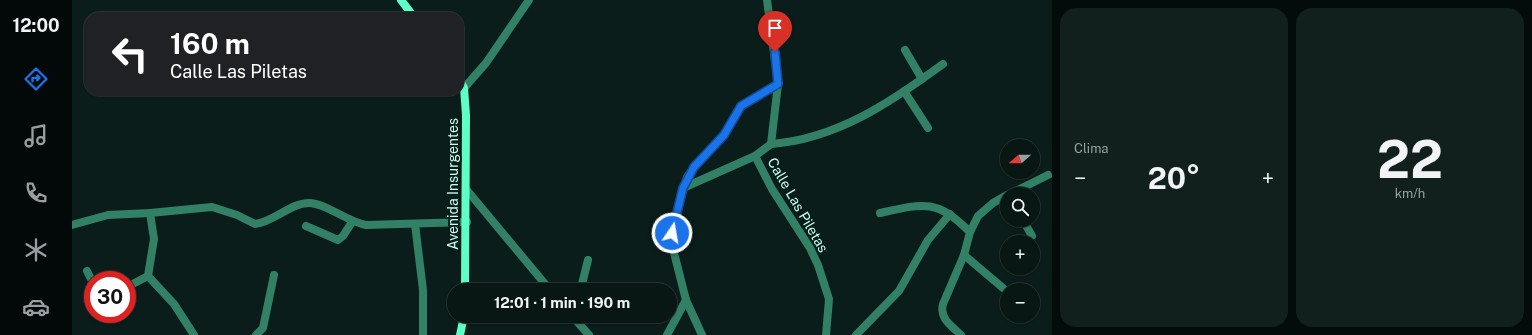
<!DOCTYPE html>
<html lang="es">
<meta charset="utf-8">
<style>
body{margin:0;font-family:"Public Sans",sans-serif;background:#111f1d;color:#f1f3f6;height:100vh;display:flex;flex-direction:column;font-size:15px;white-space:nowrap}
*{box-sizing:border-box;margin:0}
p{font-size:13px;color:#989fa0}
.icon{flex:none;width:22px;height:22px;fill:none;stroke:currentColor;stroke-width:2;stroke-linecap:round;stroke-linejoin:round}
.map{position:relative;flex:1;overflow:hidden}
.details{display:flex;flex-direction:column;gap:8px;padding:8px;background:#040c0b;width:480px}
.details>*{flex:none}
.banner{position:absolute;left:12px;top:12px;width:380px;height:84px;border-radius:16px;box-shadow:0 1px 3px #0004,0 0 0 1px #293534;background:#202124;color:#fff;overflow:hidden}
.needle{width:26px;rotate:249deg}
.controls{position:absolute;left:928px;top:139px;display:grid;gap:8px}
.controls a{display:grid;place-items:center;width:40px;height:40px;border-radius:50%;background:#081614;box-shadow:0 1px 3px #0004,0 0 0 1px #293534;font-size:20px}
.speed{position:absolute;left:12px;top:271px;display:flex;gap:8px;font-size:20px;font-weight:700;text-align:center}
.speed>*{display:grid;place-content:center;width:52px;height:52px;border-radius:50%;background:#081614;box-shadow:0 1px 3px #0004,0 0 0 1px #293534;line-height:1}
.speed .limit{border:6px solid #d22;background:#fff;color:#111}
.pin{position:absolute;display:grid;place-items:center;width:34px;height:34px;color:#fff;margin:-41px -17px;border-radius:50% 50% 50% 0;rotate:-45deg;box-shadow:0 0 4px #0007}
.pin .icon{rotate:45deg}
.me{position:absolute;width:44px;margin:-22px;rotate:12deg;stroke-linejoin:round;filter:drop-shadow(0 0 3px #0008)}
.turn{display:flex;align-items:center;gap:14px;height:84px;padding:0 20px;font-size:18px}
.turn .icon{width:52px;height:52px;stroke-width:2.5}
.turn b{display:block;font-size:28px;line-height:34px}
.big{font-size:30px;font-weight:700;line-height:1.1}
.details .widget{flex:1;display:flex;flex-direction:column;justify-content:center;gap:6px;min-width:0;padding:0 14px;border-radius:16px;background:#111f1d}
.details .dial{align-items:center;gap:0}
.dial b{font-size:52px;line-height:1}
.heat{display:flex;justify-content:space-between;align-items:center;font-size:22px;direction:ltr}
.details .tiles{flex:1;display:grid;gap:8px;grid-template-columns:repeat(2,1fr)}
.trip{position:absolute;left:375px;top:283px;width:230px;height:40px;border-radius:20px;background:#081614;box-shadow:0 1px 3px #0004,0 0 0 1px #293534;font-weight:700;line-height:40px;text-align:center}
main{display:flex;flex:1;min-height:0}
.tabs{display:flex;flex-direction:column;width:72px;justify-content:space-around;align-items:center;background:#030908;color:#989fa0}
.tabs .icon{width:28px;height:28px}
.tabs .current{color:#1a73e8}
.tabs b{font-size:18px;color:#f1f3f6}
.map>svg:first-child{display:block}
</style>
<main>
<nav class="tabs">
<b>12:00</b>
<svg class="icon current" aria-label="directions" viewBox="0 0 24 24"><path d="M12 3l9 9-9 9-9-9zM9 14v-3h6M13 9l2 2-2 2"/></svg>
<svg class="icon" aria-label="music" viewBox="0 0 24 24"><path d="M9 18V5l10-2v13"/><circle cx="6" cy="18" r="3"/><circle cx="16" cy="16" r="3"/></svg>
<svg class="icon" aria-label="phone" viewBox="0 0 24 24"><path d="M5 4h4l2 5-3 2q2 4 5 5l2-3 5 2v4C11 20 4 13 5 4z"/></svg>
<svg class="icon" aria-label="climate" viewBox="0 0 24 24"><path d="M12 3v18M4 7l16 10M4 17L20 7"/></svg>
<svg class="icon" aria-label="car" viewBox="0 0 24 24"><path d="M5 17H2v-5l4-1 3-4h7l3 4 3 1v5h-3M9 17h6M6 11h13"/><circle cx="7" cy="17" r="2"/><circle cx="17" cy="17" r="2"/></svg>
</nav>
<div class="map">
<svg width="980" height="335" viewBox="0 0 980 335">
<rect width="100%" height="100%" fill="#0a1d1a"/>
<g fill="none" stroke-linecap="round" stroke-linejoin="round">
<g stroke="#328066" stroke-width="8">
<polyline points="695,0 706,84 699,144 683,156 700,189 738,248 746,265 757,299 754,335"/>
<polyline points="833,50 850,79"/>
<polyline points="392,88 414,63 457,0"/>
<polyline points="832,91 856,128"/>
<path d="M699 144C765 139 819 102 871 64"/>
<polyline points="611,188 683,156"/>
<polyline points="394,189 478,290"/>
<polyline points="938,194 976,175"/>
<polyline points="78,213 82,239 76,276 102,304 122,335"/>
<path d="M808 213C852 203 865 199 898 232"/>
<polyline points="951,220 960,236"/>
<polyline points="343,224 351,290 351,335"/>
<path d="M0 225 36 215 78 213 140 207 165 215 183 224C202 222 218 203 237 203 254 203 275 222 294 225L395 222"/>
<polyline points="234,226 266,240 271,236 280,222"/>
<polyline points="892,255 931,288"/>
<polyline points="15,271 21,283"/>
<polyline points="55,287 76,276"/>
<polyline points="509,288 516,260"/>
<polyline points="502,290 509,288 525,290"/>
<polyline points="614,300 630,335"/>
<polyline points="500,316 517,335"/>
<polyline points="184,335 191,328 202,275"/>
<polyline points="595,335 614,300 599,241 603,218 615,177 622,167 652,135 669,106 706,84"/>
<polyline points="784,335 827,291 856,240 878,214"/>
<path d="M889 335C880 326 867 319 871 304L892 255 898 232 906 216 921 203 935 195"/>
</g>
<g stroke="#5effc7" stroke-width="8">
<polyline points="329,0 342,17"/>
<polyline points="387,79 392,88 394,115 393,290"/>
<polyline points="388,335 392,316"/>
</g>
</g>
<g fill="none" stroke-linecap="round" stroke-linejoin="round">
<defs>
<polyline id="route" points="600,233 611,188 622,167 652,135 669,106 706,84 703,52"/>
</defs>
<use href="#route" stroke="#114b97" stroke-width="10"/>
<use href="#route" stroke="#1a73e8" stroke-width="7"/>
</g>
<g text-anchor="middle" stroke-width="4" stroke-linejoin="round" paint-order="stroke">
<g font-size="14" fill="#c7fff1" stroke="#0a1d1a">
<text transform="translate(381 184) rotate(-90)" y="5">Avenida Insurgentes</text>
<text transform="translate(726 205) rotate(60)" y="5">Calle Las Piletas</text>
</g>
</g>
</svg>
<div class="controls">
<a><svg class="needle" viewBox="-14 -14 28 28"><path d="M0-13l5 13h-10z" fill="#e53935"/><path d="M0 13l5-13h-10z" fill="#989fa0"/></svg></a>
<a><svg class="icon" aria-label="search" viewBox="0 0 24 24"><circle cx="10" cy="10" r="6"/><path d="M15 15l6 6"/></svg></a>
<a>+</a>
<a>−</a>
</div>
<div class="speed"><div class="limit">30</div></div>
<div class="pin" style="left:703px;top:52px;background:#d93025"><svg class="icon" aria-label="arrive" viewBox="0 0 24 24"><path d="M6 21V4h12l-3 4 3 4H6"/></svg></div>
<svg class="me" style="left:600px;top:233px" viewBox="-20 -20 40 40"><circle r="17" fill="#1a73e8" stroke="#fff" stroke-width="3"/><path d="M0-11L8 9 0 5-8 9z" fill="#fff"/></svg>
<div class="trip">12:01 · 1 min · 190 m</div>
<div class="banner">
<div class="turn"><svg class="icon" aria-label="left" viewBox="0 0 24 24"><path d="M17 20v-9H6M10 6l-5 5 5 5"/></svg><div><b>160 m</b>Calle Las Piletas</div></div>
</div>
</div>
<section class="details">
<div class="tiles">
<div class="widget"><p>Clima</p>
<div class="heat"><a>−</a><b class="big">20°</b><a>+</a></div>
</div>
<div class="widget dial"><b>22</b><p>km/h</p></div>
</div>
</section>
</main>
